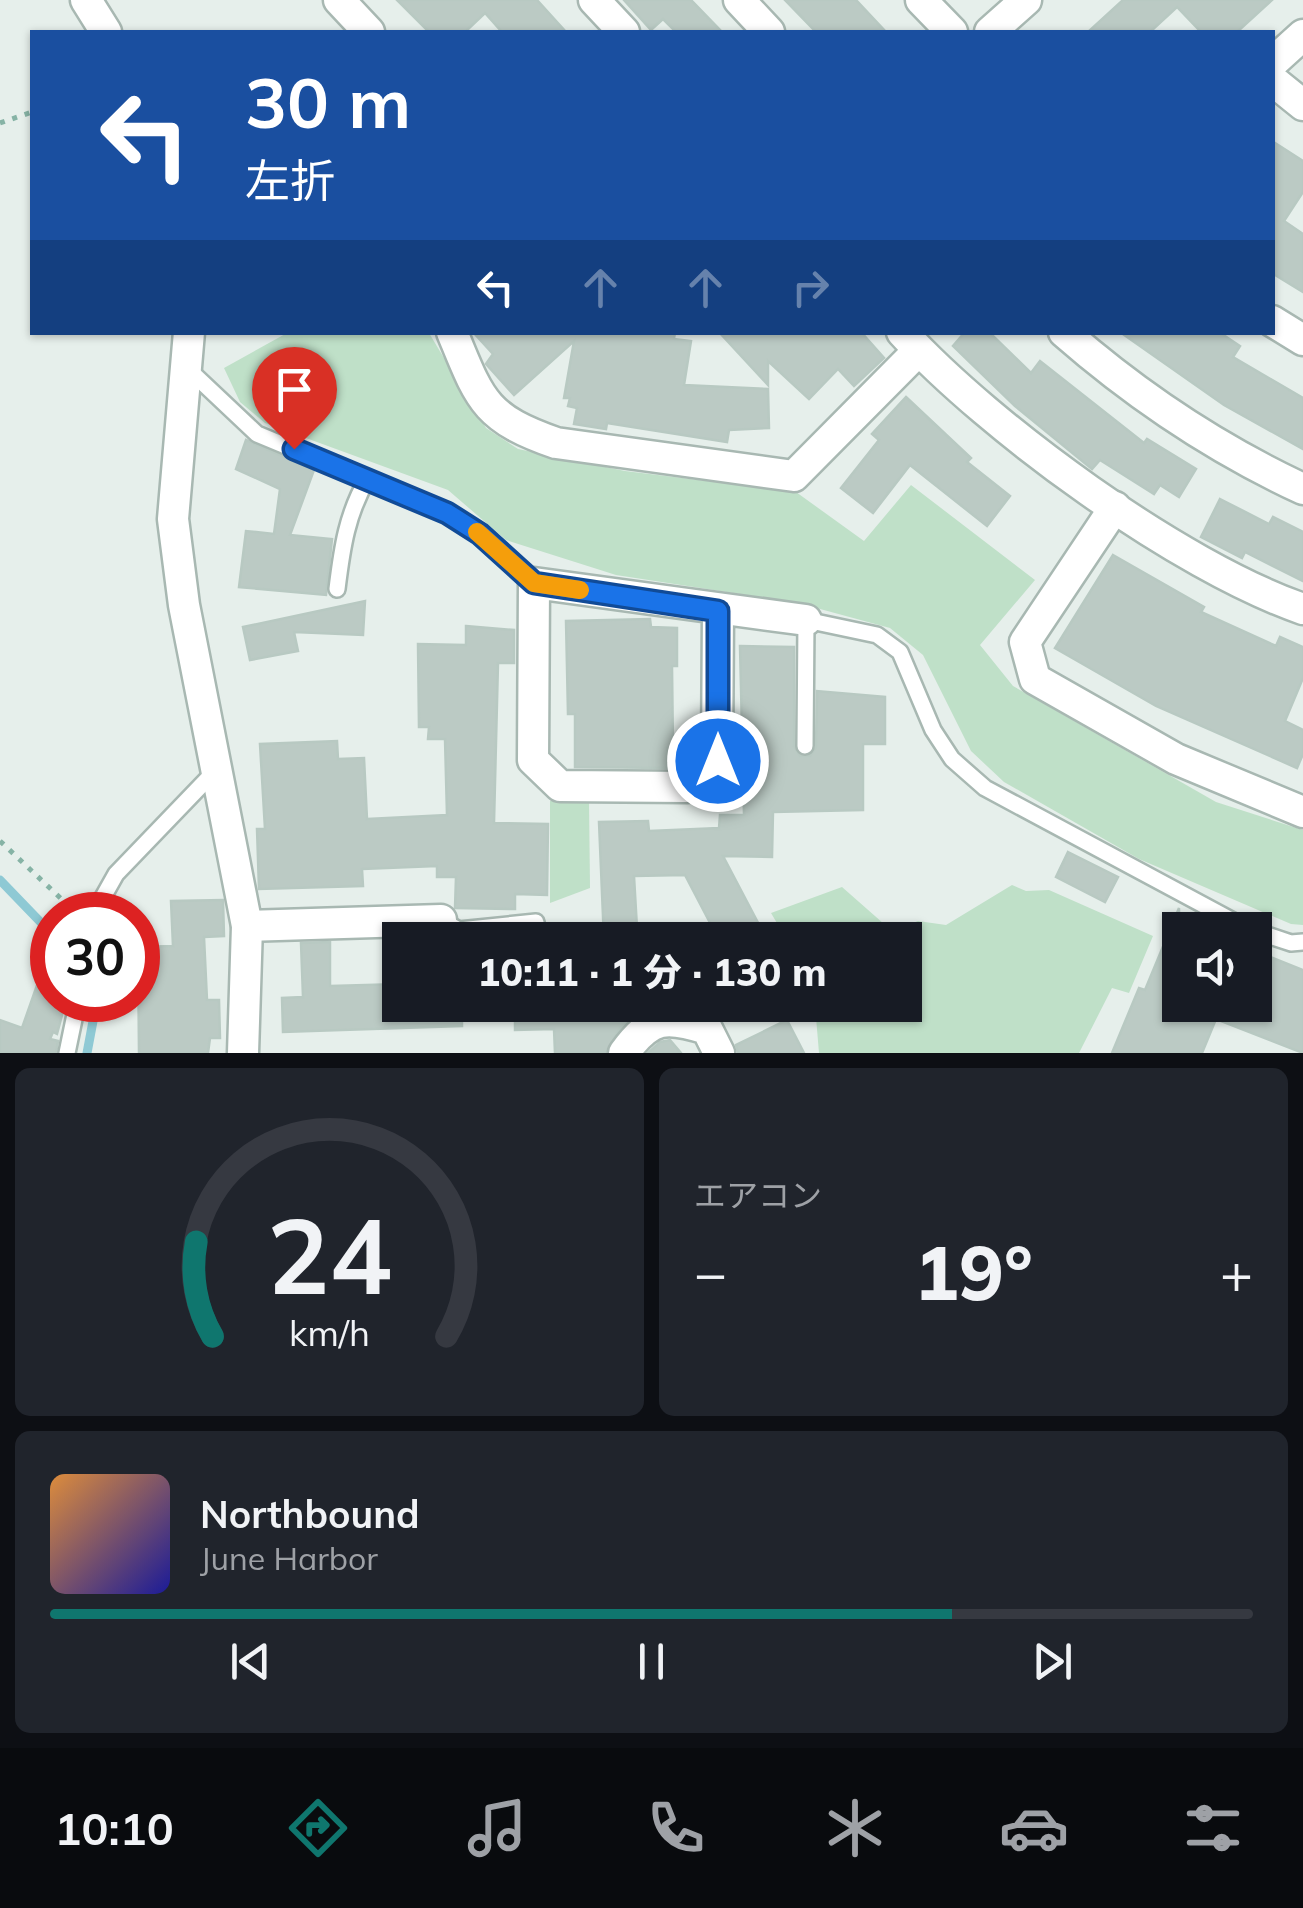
<!DOCTYPE html>
<html lang="ja">
<meta charset="utf-8">
<style>
body{margin:0;font-family:Mulish,"Noto Sans JP",sans-serif;background:#20242c;color:#f1f3f6;height:100vh;display:flex;flex-direction:column;font-size:38px;white-space:nowrap}
*{box-sizing:border-box;margin:0}
p{font-size:32px;color:#9ea1a6}
.icon{flex:none;width:55px;height:55px;fill:none;stroke:currentColor;stroke-width:2;stroke-linecap:round;stroke-linejoin:round}
.map{position:relative;height:1053px;overflow:hidden}
.sheet{display:flex;flex-direction:column;gap:15px;padding:15px;background:#0d0f14;flex:1}
.sheet>*{flex:none}
.top-card{position:absolute;left:30px;top:30px;width:1245px;height:305px;border-radius:0px;box-shadow:0 2px 8px #0004;background:#1a4fa0;color:#fff;overflow:hidden}
.buttons{position:absolute;left:1162px;top:912px;display:grid;gap:20px}
.buttons a{display:grid;place-items:center;width:110px;height:110px;border-radius:0px;background:#171b24;box-shadow:0 2px 8px #0004;font-size:50px}
.speed{position:absolute;left:30px;top:892px;display:flex;gap:20px;font-size:50px;font-weight:700;text-align:center}
.speed>*{display:grid;place-content:center;width:130px;height:130px;border-radius:50%;background:#171b24;box-shadow:0 2px 8px #0004;line-height:1}
.speed .limit{border:15px solid #d22;background:#fff;color:#111}
.pin{position:absolute;display:grid;place-items:center;width:85px;height:85px;color:#fff;margin:-102px -42px;border-radius:50% 50% 50% 0;rotate:-45deg;box-shadow:0 0 10px #0007}
.pin .icon{rotate:45deg}
.me{position:absolute;width:110px;margin:-55px;rotate:0deg;stroke-linejoin:round;filter:drop-shadow(0 0 8px #0008)}
.turn{display:flex;align-items:center;gap:35px;height:210px;padding:0 50px;font-size:45px}
.turn .icon{width:130px;height:130px;stroke-width:2.5}
.turn b{display:block;font-size:70px;line-height:85px}
.lanes{display:flex;align-items:center;height:95px;padding:0 50px;background:#0003;justify-content:center;gap:50px;direction:ltr}
.lanes .off{opacity:.35}
.big{font-size:75px;font-weight:800;line-height:1.1}
.sheet .card{flex:1;display:flex;flex-direction:column;justify-content:center;gap:15px;min-width:0;padding:0 35px;border-radius:15px;background:#20242c}
.sheet .dial{align-items:center;gap:0}
.dial svg{height:260px;overflow:visible;fill:none;stroke:#363941;stroke-width:7;stroke-linecap:round;text-anchor:middle}
.dial text{fill:#f1f3f6;stroke:none}
.song{display:flex;align-items:center;gap:30px}
.cover{width:120px;height:120px;border-radius:15px;background:linear-gradient(135deg,hsl(30 70% 55%),hsl(240 70% 35%))}
.played{height:10px;border-radius:5px;background:linear-gradient(90deg,#0f766e 75%,#363941 75%)}
.keys{display:flex;justify-content:space-around;direction:ltr}
.heat{display:flex;justify-content:space-between;align-items:center;font-size:55px;direction:ltr}
.sheet .tiles{flex:1;display:grid;gap:15px;grid-template-columns:1fr 1fr}
.card:last-child{grid-column:span 2}
.trip{position:absolute;left:382px;top:922px;width:540px;height:100px;border-radius:0px;background:#171b24;box-shadow:0 2px 8px #0004;font-weight:800;line-height:100px;text-align:center}
.menu{display:flex;height:160px;justify-content:space-around;align-items:center;background:#090b0e;color:#9ea1a6}
.menu .icon{width:70px;height:70px}
.menu .active{color:#0f766e}
.menu b{font-size:45px;color:#f1f3f6}
.map>svg:first-child{display:block}
</style>
<div class="map">
<svg width="1303" height="1053" viewBox="0 0 1303 1053">
<rect width="100%" height="100%" fill="#e6efeb"/>
<g fill="#bfe0c8">
<polygon points="287,333 429,333 486,428 518,449 625,471 796,492 864,541 911,485 1035,580 980,645 1013,686 1216,802 1303,830 1303,925 1291,924 1139,859 1004,782 971,751 923,655 890,628 798,603 616,575 506,540 448,490 265,423 240,402 224,368"/>
<polygon points="550,801 589,801 590,888 550,903"/>
<polygon points="1012,885 1026,891 1049,890 1153,936 1129,993 1112,988 1079,1053 819,1053 815,1005 905,1005 905,940 787,940 771,913 842,887 892,931 918,921 946,925"/>
</g>
<g fill="none" stroke-linecap="round" stroke-linejoin="round">
<g stroke="#8ec9d4" stroke-width="9">
<polyline points="0,880 52,934"/>
<polyline points="87,1053 97,1000"/>
</g>
</g>
<g fill="#bbcac4" stroke="#b8c9c2" stroke-width="2.5">
<polygon points="397,0 537,0 566,32 502,32 485,13 465,32 429,32"/>
<polygon points="624,0 691,0 722,32 676,32 663,19 651,30"/>
<polygon points="785,0 856,0 886,32 816,32"/>
<polygon points="1123,0 1272,0 1237,32 1201,32 1177,7 1150,32 1088,32"/>
<polygon points="1272,141 1303,161 1303,192 1284,221 1303,234 1303,292 1272,273"/>
<polygon points="473,332 675,332 674,339 691,341 684,385 768,389 769,428 729,430 727,442 607,423 606,429 574,424 577,408 568,406 570,398 564,398 574,341 514,395 486,364 493,354"/>
<polygon points="719,332 861,332 884,358 854,386 838,369 809,399 768,361 768,385"/>
<polygon points="965,332 989,332 1031,373 1040,361 1144,443 1147,439 1196,469 1179,497 1160,485 1154,494 1100,460 1092,469 1015,406 953,346"/>
<polygon points="1120,332 1219,332 1240,346 1233,357 1303,398 1303,449 1224,405"/>
<polygon points="906,397 971,458 967,462 1010,496 987,526 910,465 873,513 841,488 879,440 872,434"/>
<polygon points="246,440 314,470 290,535 332,539 326,595 239,587 246,531 274,534 280,489 236,469"/>
<polygon points="1220,499 1269,524 1273,517 1303,532 1303,581 1245,552 1242,558 1201,537"/>
<polygon points="1113,555 1204,607 1201,612 1276,646 1280,637 1303,647 1303,678 1285,721 1303,730 1303,754 1297,768 1156,706 1055,648"/>
<polygon points="365,601 363,635 294,632 298,651 250,660 243,627"/>
<polygon points="650,619 651,627 677,628 677,666 672,666 673,748 667,748 667,768 575,767 575,714 568,714 566,621"/>
<polygon points="466,626 514,630 514,663 498,663 494,823 548,824 547,895 515,894 515,909 455,908 456,877 437,877 437,866 362,869 363,886 259,889 257,829 265,829 260,744 337,741 338,759 364,758 367,819 447,815 445,739 428,739 429,727 419,727 418,644 466,645"/>
<polygon points="740,646 794,647 794,746 800,756 810,756 816,747 817,691 885,697 885,744 863,744 863,810 773,812 772,857 723,856 767,940 719,940 685,875 634,876 637,928 631,928 632,940 604,940 599,822 648,821 649,831 719,828 720,815 744,815"/>
<polygon points="1068,852 1118,877 1105,902 1056,877"/>
<polygon points="223,900 224,936 204,937 207,1000 219,1000 220,1038 210,1038 208,1053 139,1053 138,947 173,946 171,901"/>
<polygon points="1179,908 1180,1005 1255,1005 1255,951 1303,970 1303,1053 1216,1019 1202,1053 1112,1053 1139,988 1145,990"/>
<polygon points="330,942 330,986 400,984 400,1005 462,1005 462,1026 283,1032 282,998 303,997 301,943"/>
<polygon points="49,951 52,951 52,1000 66,1000 57,1034 53,1032 50,1039 58,1041 56,1053 0,1053 0,1020 22,1028"/>
<polygon points="515,1005 653,1005 620,1028 606,1053 555,1053 554,1029 515,1030"/>
<polygon points="787,1020 804,1053 738,1053 736,1045"/>
<polygon points="670,1040 681,1053 648,1053 660,1042"/>
</g>
<g fill="none" stroke-linecap="round" stroke-linejoin="round">
<defs>
<g id="service">
<polyline points="187,368 257,434 447,513 480,534 534,583"/>
<path d="M337 589C342 548 347 513 368 478"/>
<polyline points="805,746 806,620 877,635 900,652 933,730 952,759 985,788 1250,930"/>
<polyline points="93,915 116,874 216,770"/>
<polyline points="441,920 459,930 536,922"/>
<polyline points="1255,931 1291,943 1303,942"/>
<polyline points="67,1053 78,1000"/>
</g>
<g id="minor">
<polyline points="86,0 106,32"/>
<polyline points="339,0 369,32"/>
<polyline points="594,0 624,32"/>
<polyline points="739,0 769,32"/>
<polyline points="921,0 952,32"/>
<polyline points="990,32 1026,0"/>
<polyline points="1272,63 1303,35"/>
<polyline points="1272,80 1303,105"/>
<polyline points="1272,321 1303,340"/>
<polyline points="189,332 173,519 184,605 247,926 243,1053"/>
<path d="M452 332C480 400 484 418 556 443L794 476 918 351"/>
<path d="M902 332C991 429 1179 566 1303 609"/>
<path d="M1064 332C1136 395 1217 449 1303 489"/>
<polyline points="1115,507 1025,642 1035,679 1176,759 1303,812"/>
<polyline points="718,611 717,761 687,787 560,786 533,760 534,583 806,620"/>
<polyline points="247,926 441,920"/>
<path d="M624 1053C651 1016 666 1016 707 1029L719 1053"/>
</g>
</defs>
<use href="#service" stroke="#a8b8b2" stroke-width="20"/>
<use href="#minor" stroke="#a8b8b2" stroke-width="35"/>
<g stroke="#86b3a5" stroke-width="5" stroke-dasharray="5 8" stroke-linecap="butt">
<polyline points="0,123 32,112"/>
<polyline points="0,841 71,908"/>
</g>
<use href="#service" stroke="#fff" stroke-width="15"/>
<use href="#minor" stroke="#fff" stroke-width="30"/>
</g>
<g fill="none" stroke-linecap="round" stroke-linejoin="round">
<defs>
<polyline id="route" points="294,449 447,513 480,534 534,583 718,611 718,761"/>
</defs>
<use href="#route" stroke="#114b97" stroke-width="25"/>
<use href="#route" stroke="#1a73e8" stroke-width="18"/>
<polyline stroke="#f59e0b" stroke-width="18" points="477,532 534,583 580,590"/>
</g>
</svg>
<div class="buttons">
<a><svg class="icon" aria-label="sound" viewBox="0 0 24 24"><path d="M4 9h4l5-4v14l-5-4H4zM17 9q2 3 0 6"/></svg></a>
</div>
<div class="speed"><div class="limit">30</div></div>
<div class="pin" style="left:294px;top:449px;background:#d93025"><svg class="icon" aria-label="arrive" viewBox="0 0 24 24"><path d="M6 21V4h12l-3 4 3 4H6"/></svg></div>
<svg class="me" style="left:718px;top:761px" viewBox="-20 -20 40 40"><circle r="17" fill="#1a73e8" stroke="#fff" stroke-width="3"/><path d="M0-11L8 9 0 5-8 9z" fill="#fff"/></svg>
<div class="trip">10:11 · 1 分 · 130 m</div>
<div class="top-card">
<div class="turn"><svg class="icon" aria-label="left" viewBox="0 0 24 24"><path d="M17 20v-9H6M10 6l-5 5 5 5"/></svg><div><b>30 m</b>左折</div></div>
<div class="lanes"><svg class="icon" aria-label="left" viewBox="0 0 24 24"><path d="M17 20v-9H6M10 6l-5 5 5 5"/></svg><svg class="icon off" aria-label="ahead" viewBox="0 0 24 24"><path d="M12 20V5M6 11l6-6 6 6"/></svg><svg class="icon off" aria-label="ahead" viewBox="0 0 24 24"><path d="M12 20V5M6 11l6-6 6 6"/></svg><svg class="icon off" aria-label="right" viewBox="0 0 24 24"><path d="M7 20v-9h11M14 6l5 5-5 5"/></svg></div>
</div>
</div>
<section class="sheet">
<div class="tiles">
<div class="card dial"><svg viewBox="0 0 100 80">
<path d="M14 69A42 42 0 1 1 86 69"/>
<path d="M14 69A42 42 0 0 1 9 40" stroke="#0f766e"/>
<text x="50" y="56" font-size="32" font-weight="700">24</text>
<text x="50" y="72" font-size="11">km/h</text>
</svg></div>
<div class="card"><p>エアコン</p>
<div class="heat"><a>−</a><b class="big">19°</b><a>+</a></div>
</div>
<div class="card">
<div class="song"><i class="cover"></i><div><b>Northbound</b><p>June Harbor</p></div></div>
<div class="played"></div>
<div class="keys"><svg class="icon" aria-label="previous" viewBox="0 0 24 24"><path d="M18 5L8 12l10 7zM5 5v14"/></svg><svg class="icon" aria-label="pause" viewBox="0 0 24 24"><path d="M8 5v14M16 5v14"/></svg><svg class="icon" aria-label="next" viewBox="0 0 24 24"><path d="M6 5l10 7-10 7zM19 5v14"/></svg></div>
</div>
</div>
</section>
<nav class="menu">
<b>10:10</b>
<svg class="icon active" aria-label="directions" viewBox="0 0 24 24"><path d="M12 3l9 9-9 9-9-9zM9 14v-3h6M13 9l2 2-2 2"/></svg>
<svg class="icon" aria-label="music" viewBox="0 0 24 24"><path d="M9 18V5l10-2v13"/><circle cx="6" cy="18" r="3"/><circle cx="16" cy="16" r="3"/></svg>
<svg class="icon" aria-label="phone" viewBox="0 0 24 24"><path d="M5 4h4l2 5-3 2q2 4 5 5l2-3 5 2v4C11 20 4 13 5 4z"/></svg>
<svg class="icon" aria-label="climate" viewBox="0 0 24 24"><path d="M12 3v18M4 7l16 10M4 17L20 7"/></svg>
<svg class="icon" aria-label="car" viewBox="0 0 24 24"><path d="M5 17H2v-5l4-1 3-4h7l3 4 3 1v5h-3M9 17h6M6 11h13"/><circle cx="7" cy="17" r="2"/><circle cx="17" cy="17" r="2"/></svg>
<svg class="icon" aria-label="filters" viewBox="0 0 24 24"><path d="M4 7h16M4 17h16"/><circle cx="9" cy="7" r="2"/><circle cx="15" cy="17" r="2"/></svg>
</nav>
